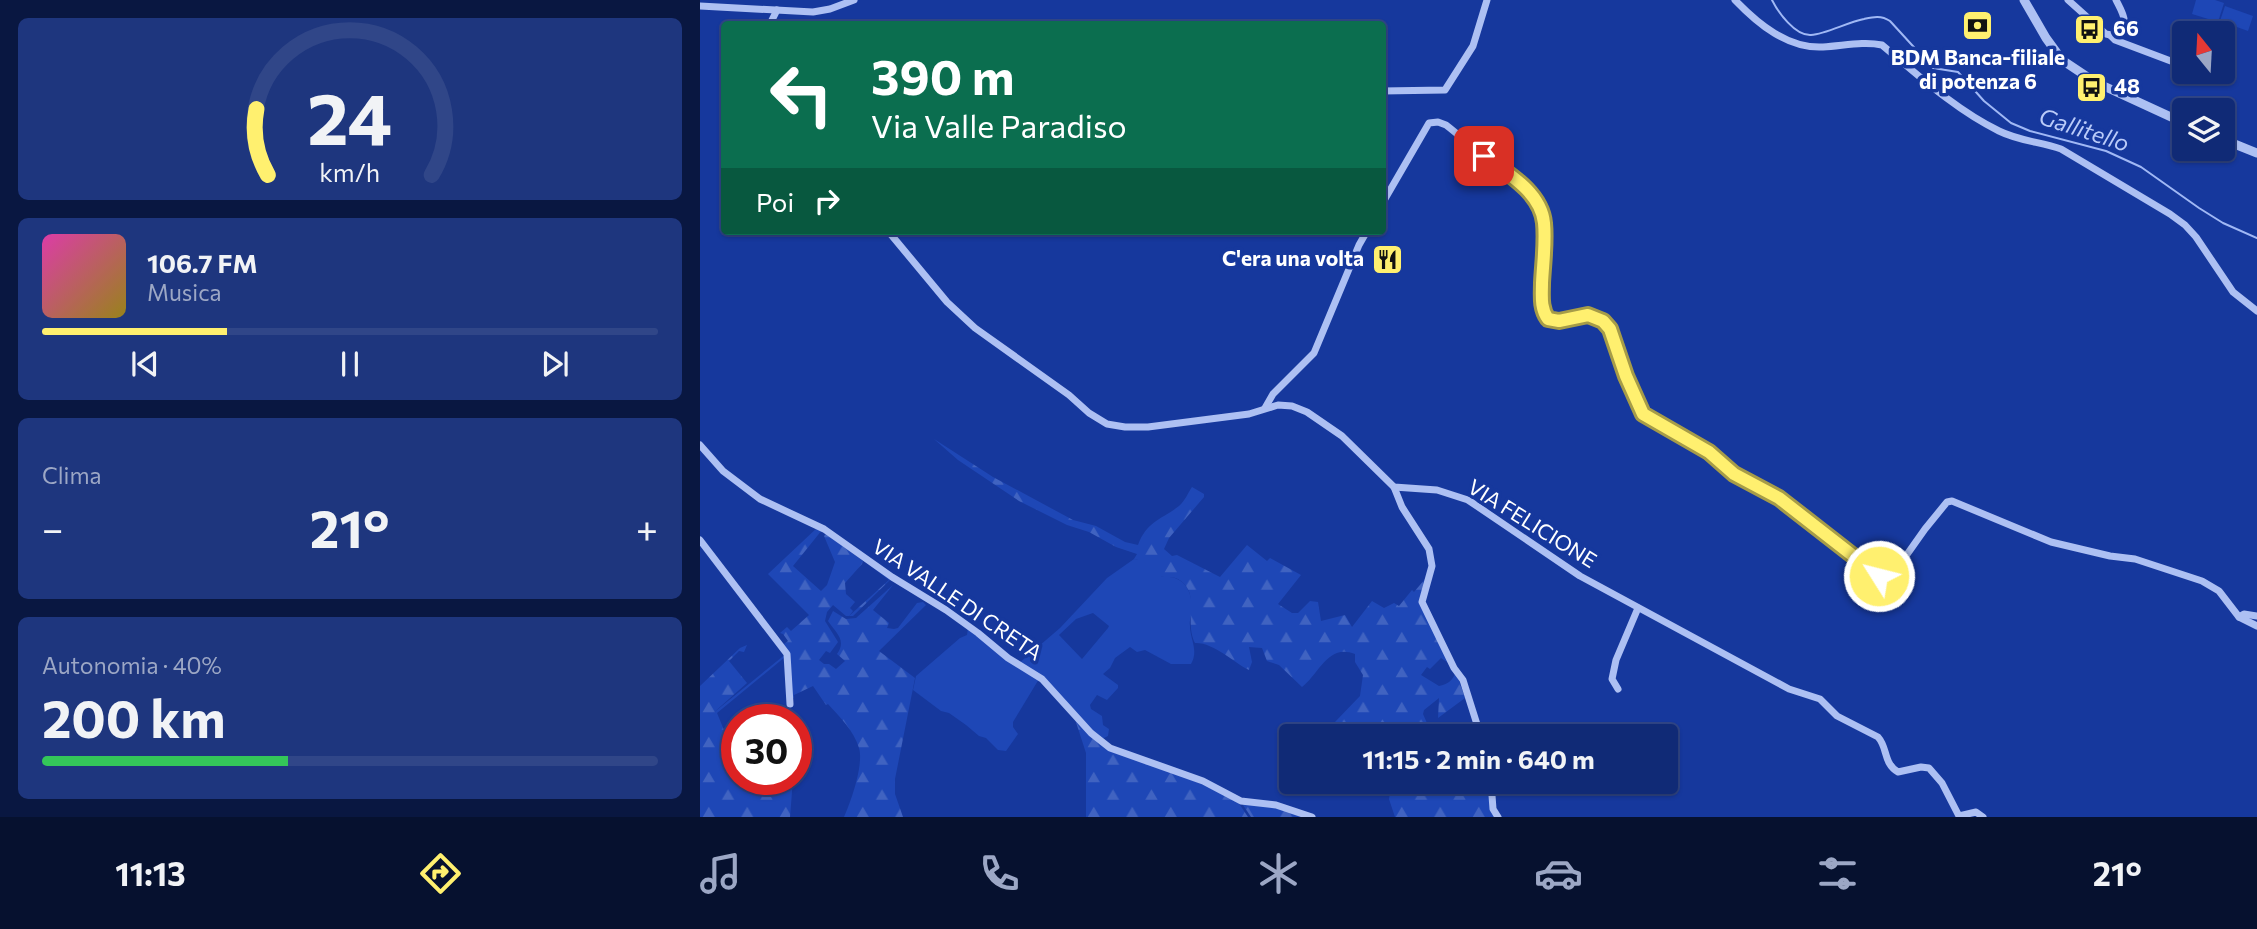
<!DOCTYPE html>
<html lang="it">
<meta charset="utf-8">
<style>
body{margin:0;font-family:Commissioner,sans-serif;background:#1e367e;color:#f1f3f6;height:100vh;display:flex;flex-direction:column;font-size:26px;white-space:nowrap}
*{box-sizing:border-box;margin:0}
p{font-size:23px;color:#9ca7c5}
.icon{flex:none;width:38px;height:38px;fill:none;stroke:currentColor;stroke-width:2;stroke-linecap:round;stroke-linejoin:round}
.map{position:relative;flex:1;overflow:hidden}
.drawer{display:flex;flex-direction:column;gap:18px;padding:18px;background:#091741;width:700px}
.drawer>*{flex:none}
.top-card{position:absolute;left:21px;top:21px;width:665px;height:214px;border-radius:7px;box-shadow:0 2px 5px #0004,0 0 0 2px #304688;background:#0b6e4f;color:#fff;overflow:hidden}
.needle{width:46px;rotate:342deg}
.tools{position:absolute;left:1472px;top:21px;display:grid;gap:14px}
.tools a{display:grid;place-items:center;width:63px;height:63px;border-radius:7px;background:#102a76;box-shadow:0 2px 5px #0004,0 0 0 2px #304688;font-size:35px}
.speed{position:absolute;left:21px;top:704px;display:flex;gap:14px;font-size:35px;font-weight:700;text-align:center}
.speed>*{display:grid;place-content:center;width:91px;height:91px;border-radius:50%;background:#102a76;box-shadow:0 2px 5px #0004,0 0 0 2px #304688;line-height:1}
.speed .limit{border:10px solid #d22;background:#fff;color:#111}
.pin{position:absolute;display:grid;place-items:center;width:60px;height:60px;color:#fff;margin:-30px;border-radius:14px;box-shadow:0 4px 10px #0006}
.me{position:absolute;width:77px;margin:-38px;rotate:306deg;stroke-linejoin:round;filter:drop-shadow(0 0 5px #0008)}
.turn{display:flex;align-items:center;gap:24px;height:147px;padding:0 35px;font-size:32px}
.turn .icon{width:91px;height:91px;stroke-width:2.5}
.turn b{display:block;font-size:49px;line-height:60px}
.then{display:flex;align-items:center;height:66px;padding:0 35px;background:#0003;gap:14px;font-size:26px}
.big{font-size:52px;font-weight:700;line-height:1.1}
.drawer .card{flex:1;display:flex;flex-direction:column;justify-content:center;gap:10px;min-width:0;padding:0 24px;border-radius:10px;background:#1e367e}
.drawer .dial{align-items:center;gap:0}
.dial svg{height:182px;overflow:visible;fill:none;stroke:#304688;stroke-width:7;stroke-linecap:round;text-anchor:middle}
.dial text{fill:#f1f3f6;stroke:none}
.song{display:flex;align-items:center;gap:21px}
.cover{width:84px;height:84px;border-radius:10px;background:linear-gradient(135deg,hsl(320 70% 55%),hsl(50 70% 35%))}
.played{height:7px;border-radius:4px;background:linear-gradient(90deg,#fff06f 30%,#304688 30%)}
.keys{display:flex;justify-content:space-around;direction:ltr}
.heat{display:flex;justify-content:space-between;align-items:center;font-size:38px;direction:ltr}
.charge{height:10px;border-radius:5px;background:linear-gradient(90deg,#34c759 40%,#304688 0)}
.trip{position:absolute;left:579px;top:724px;width:399px;height:70px;border-radius:7px;background:#102a76;box-shadow:0 2px 5px #0004,0 0 0 2px #304688;font-weight:700;line-height:70px;text-align:center}
.menu{display:flex;height:112px;justify-content:space-around;align-items:center;background:#06112f;color:#9ca7c5}
.menu .icon{width:49px;height:49px}
.menu .selected{color:#fff06f}
.menu b{font-size:32px;color:#f1f3f6}
main{display:flex;flex:1;min-height:0}
.map>svg:first-child{display:block}
</style>
<main>
<section class="drawer">
<div class="card dial"><svg viewBox="0 0 100 80">
<path d="M14 69A42 42 0 1 1 86 69"/>
<path d="M14 69A42 42 0 0 1 9 40" stroke="#fff06f"/>
<text x="50" y="56" font-size="32" font-weight="700">24</text>
<text x="50" y="72" font-size="11">km/h</text>
</svg></div>
<div class="card">
<div class="song"><i class="cover"></i><div><b>106.7 FM</b><p>Musica</p></div></div>
<div class="played"></div>
<div class="keys"><svg class="icon" aria-label="previous" viewBox="0 0 24 24"><path d="M18 5L8 12l10 7zM5 5v14"/></svg><svg class="icon" aria-label="pause" viewBox="0 0 24 24"><path d="M8 5v14M16 5v14"/></svg><svg class="icon" aria-label="next" viewBox="0 0 24 24"><path d="M6 5l10 7-10 7zM19 5v14"/></svg></div>
</div>
<div class="card"><p>Clima</p>
<div class="heat"><a>−</a><b class="big">21°</b><a>+</a></div>
</div>
<div class="card"><p>Autonomia · 40%</p><b class="big">200 km</b><div class="charge"></div></div>
</section>
<div class="map">
<svg width="1557" height="817" viewBox="0 0 1557 817">
<defs>
<pattern id="forest-firs" width="22" height="20" patternUnits="userSpaceOnUse" patternTransform="scale(1.75)"><rect width="22" height="20" fill="#1e47b6"/><path d="M5 1l3.5 6h-7zM16 11l3.5 6h-7z" fill="#4063c1"/></pattern>
</defs>
<rect width="100%" height="100%" fill="#16389d"/>
<g fill="#1e47b6" fill-rule="evenodd">
<polygon points="1496,0 1515,0 1524,3 1518,22 1492,14"/>
<polygon points="1525,6 1553,16 1548,31 1520,21"/>
<path d="M434 559 442 560 462 577C483 575 492 589 492 609 492 615 489 620 490 626 490 639 499 651 491 664H471L445 650 437 652 430 647 415 658 410 668 403 674 418 685V688L407 700 397 695 390 705 391 709 402 716 403 725 409 729 408 736 402 739 381 720 343 677 318 664 360 628 407 578ZM393 613 409 626 408 628 382 659 359 635 376 619Z"/>
<polygon points="268,628 339,679 313,722 313,727 318,734 306,751 298,750 286,738 279,736 266,725 249,713 241,711 213,690 216,676 260,638 267,635"/>
</g>
<g fill="url(#forest-firs)">
<path d="M234 439 293 477 373 520 396 526 425 542 438 545C447 521 461 520 479 506 485 501 488 493 492 487L504 494V497L469 538 464 549 472 556 477 555 520 577 547 545 567 561 570 558 601 575 578 604 592 613H598L610 601 618 602 621 621 645 615 652 627 672 601 684 608 694 603 699 606 712 590 714 592 725 579 723 598 753 666 741 658 730 669 727 667 721 675 739 686C748 684 753 681 756 671L765 698 738 718 739 698 724 710 723 714 733 737H669L668 735 659 732 657 727C650 721 642 724 634 726L635 722 660 696 663 675 655 662V654C628 643 619 674 602 687L579 665 567 661 562 648 549 647 552 662 549 670C533 662 513 642 495 643 484 622 500 595 481 581 473 574 463 580 455 574 446 567 448 561 434 559L437 554 416 547 389 532 367 525 319 501 258 460Z"/>
<path d="M118 527 122 530 93 566 121 591 127 585 135 562 124 536 126 534 163 561 162 564 145 583 146 594 155 602 150 608 153 611 149 616 189 580 168 564 192 578 153 616H146L133 605 127 612 125 621 138 642 130 653 126 651 119 660 124 664H129L136 669 145 661 137 654C147 640 136 633 128 621L133 611 146 619 156 618 193 585 173 610 189 623 187 628 194 629 198 628 217 603 223 602 226 605 179 651 215 678 195 779V794L203 817H144C151 802 164 764 159 748 154 731 140 717 128 704L126 705 113 686 94 695V698L90 697V655L82 642 84 644 88 641 83 634 80 633 87 627 91 631 109 615 68 574Z"/>
<polygon points="47,645 44,652 39,651 29,661 47,683 12,714 87,653 85,657 17,713 37,762 37,779 93,779 90,817 0,817 0,686 40,648"/>
<polygon points="374,716 400,741 536,799 548,817 386,817 386,753"/>
<polygon points="692,782 790,782 797,817 695,817 689,799"/>
<polygon points="546,801 610,817 551,817 543,805"/>
</g>
<g fill="none" stroke-linecap="round" stroke-linejoin="round">
<path stroke="#a0b8f5" stroke-width="2" d="M1072 0C1078 12 1095 36 1111 35 1126 34 1148 22 1164 19 1173 17 1181 15 1190 21L1233 68 1258 72 1284 101 1311 123 1330 131 1406 151 1441 167 1499 208 1523 223 1557 238"/>
<g stroke="#adc0f3" stroke-width="7">
<path d="M1035 0C1058 24 1088 49 1123 47 1143 46 1163 41 1182 45 1219 76 1256 110 1299 131 1319 141 1341 142 1361 149L1470 214 1485 225 1496 237 1533 292 1557 311"/>
<path d="M1368 0 1406 34 1415 36C1431 25 1423 14 1416 0"/>
<polyline points="0,6 113,12 130,9 154,0"/>
<polyline points="70,24 77,10"/>
<polyline points="1410,35 1415,40 1484,66"/>
<polyline points="1522,60 1526,61 1522,70"/>
<polyline points="1498,72 1519,80 1522,72"/>
<polyline points="682,91 745,90 773,46 787,0"/>
<path d="M682 204 729 123 738 122 746 125C759 135 771 146 784 156 805 172 831 186 841 212 853 241 830 294 848 319L859 321 888 315 903 321 910 329 921 366 943 414 1008 452 1034 474 1079 498 1175 575H1186L1196 570 1225 529 1247 502 1252 501 1351 542 1410 556 1435 559 1502 581 1519 591 1539 617 1557 626"/>
<path d="M188 231 247 302 275 328 369 395 389 413 407 424 425 427H448L549 414 578 405 592 406 607 412 642 436 694 487 737 490 768 500 880 576 1089 689 1120 699 1137 716 1178 737C1188 748 1183 763 1198 772L1221 767 1229 768 1242 783 1259 816 1276 812 1283 817"/>
<polyline points="565,408 573,394 614,353 659,245 667,231"/>
<polyline points="0,445 23,471 60,499 124,529 192,577 246,610 278,633 308,658 342,679 391,733 410,748 503,781 541,801 576,805 612,817"/>
<polyline points="694,487 702,507 729,549 732,566 722,602 754,668 763,680 781,737"/>
<polyline points="0,540 87,654 90,704"/>
<polyline points="1539,617 1544,614 1557,616"/>
<polyline points="918,689 912,679 916,660 938,608"/>
<polyline points="791,782 793,809 798,817"/>
</g>
<g stroke="#adc0f3" stroke-width="9">
<polyline points="1324,0 1346,38 1362,60 1395,82 1484,123"/>
<polyline points="1522,139 1557,153"/>
</g>
</g>
<g fill="none" stroke-linecap="round" stroke-linejoin="round">
<defs>
<path id="route" d="M784 156C807 173 841 192 844 223 846 242 843 263 842 283 842 295 840 308 848 319L859 321 888 315 903 321 910 329 926 376 943 414 1009 452 1034 474 1079 498 1179 576"/>
</defs>
<use href="#route" stroke="#a69c48" stroke-width="18"/>
<use href="#route" stroke="#fff06f" stroke-width="12"/>
</g>
<defs>
<symbol id="bank-square" viewBox="-11 -11 22 22"><rect x="-9" y="-9" width="18" height="18" rx="4" fill="#fff06f" stroke="#16389d"/><path d="M-6-4H6V4H-6ZM0-2.3a2.3 2.3 0 1 0 0 4.6a2.3 2.3 0 1 0 0-4.6Z" fill="#111"/></symbol>
<symbol id="bus-square" viewBox="-11 -11 22 22"><rect x="-9" y="-9" width="18" height="18" rx="4" fill="#fff06f" stroke="#16389d"/><path d="M-5-6H5V4H4V6H2V4H-2V6H-4V4H-5ZM-3.5-4V0h7V-4ZM-3.5 1.2v1.5H-2V1.2ZM2 1.2v1.5H3.5V1.2Z" fill="#111"/></symbol>
<symbol id="restaurant-square" viewBox="-11 -11 22 22"><rect x="-9" y="-9" width="18" height="18" rx="4" fill="#fff06f" stroke="#16389d"/><path d="M-5-6h1v4h1v-4h1v4h1v-4h1v5L-1.5 .5V6h-2V.5L-5-1ZM5-6V6H3V1.5H1.5Q1.5-4 5-6Z" fill="#111"/></symbol>
</defs>
<g fill-rule="evenodd">
<use href="#bank-square" x="1260" y="8" width="35" height="35"/>
<use href="#bus-square" x="1372" y="12" width="35" height="35"/>
<use href="#bus-square" x="1374" y="70" width="35" height="35"/>
<use href="#restaurant-square" x="670" y="242" width="35" height="35"/>
</g>
<g text-anchor="middle" stroke-width="7" stroke-linejoin="round" paint-order="stroke">
<g font-size="21" font-weight="bold" fill="#fff" stroke="#16389d" text-anchor="start">
<text x="1413" y="36">66</text>
<text x="1278" y="65" text-anchor="middle">BDM Banca-filiale<tspan x="1278" dy="24">di potenza 6</tspan></text>
<text x="1414" y="94">48</text>
<text x="664" y="266" text-anchor="end">C'era una volta</text>
</g>
<g font-size="21" fill="#fff" stroke="#16389d">
<text transform="translate(832 524) rotate(32)" y="7">VIA FELICIONE</text>
<text transform="translate(257 600) rotate(34)" y="7">VIA VALLE DI CRETA</text>
</g>
<g font-size="23" font-style="italic" fill="#bacbf9" stroke="#16389d">
<text transform="translate(1384 130) rotate(18)" y="8">Gallitello</text>
</g>
</g>
</svg>
<div class="tools">
<a><svg class="needle" viewBox="-14 -14 28 28"><path d="M0-13l5 13h-10z" fill="#e53935"/><path d="M0 13l5-13h-10z" fill="#9ca7c5"/></svg></a>
<a><svg class="icon" aria-label="layers" viewBox="0 0 24 24"><path d="M12 4l9 5-9 5-9-5zM3 14l9 5 9-5"/></svg></a>
</div>
<div class="speed"><div class="limit">30</div></div>
<div class="pin" style="left:784px;top:156px;background:#d93025"><svg class="icon" aria-label="arrive" viewBox="0 0 24 24"><path d="M6 21V4h12l-3 4 3 4H6"/></svg></div>
<svg class="me" style="left:1179px;top:576px" viewBox="-20 -20 40 40"><circle r="17" fill="#fff06f" stroke="#fff" stroke-width="3"/><path d="M0-11L8 9 0 5-8 9z" fill="#fff"/></svg>
<div class="trip">11:15 · 2 min · 640 m</div>
<div class="top-card">
<div class="turn"><svg class="icon" aria-label="left" viewBox="0 0 24 24"><path d="M17 20v-9H6M10 6l-5 5 5 5"/></svg><div><b>390 m</b>Via Valle Paradiso</div></div>
<div class="then">Poi<svg class="icon" aria-label="right" viewBox="0 0 24 24"><path d="M7 20v-9h11M14 6l5 5-5 5"/></svg></div>
</div>
</div>
</main>
<nav class="menu">
<b>11:13</b>
<svg class="icon selected" aria-label="directions" viewBox="0 0 24 24"><path d="M12 3l9 9-9 9-9-9zM9 14v-3h6M13 9l2 2-2 2"/></svg>
<svg class="icon" aria-label="music" viewBox="0 0 24 24"><path d="M9 18V5l10-2v13"/><circle cx="6" cy="18" r="3"/><circle cx="16" cy="16" r="3"/></svg>
<svg class="icon" aria-label="phone" viewBox="0 0 24 24"><path d="M5 4h4l2 5-3 2q2 4 5 5l2-3 5 2v4C11 20 4 13 5 4z"/></svg>
<svg class="icon" aria-label="climate" viewBox="0 0 24 24"><path d="M12 3v18M4 7l16 10M4 17L20 7"/></svg>
<svg class="icon" aria-label="car" viewBox="0 0 24 24"><path d="M5 17H2v-5l4-1 3-4h7l3 4 3 1v5h-3M9 17h6M6 11h13"/><circle cx="7" cy="17" r="2"/><circle cx="17" cy="17" r="2"/></svg>
<svg class="icon" aria-label="filters" viewBox="0 0 24 24"><path d="M4 7h16M4 17h16"/><circle cx="9" cy="7" r="2"/><circle cx="15" cy="17" r="2"/></svg>
<b>21°</b>
</nav>
